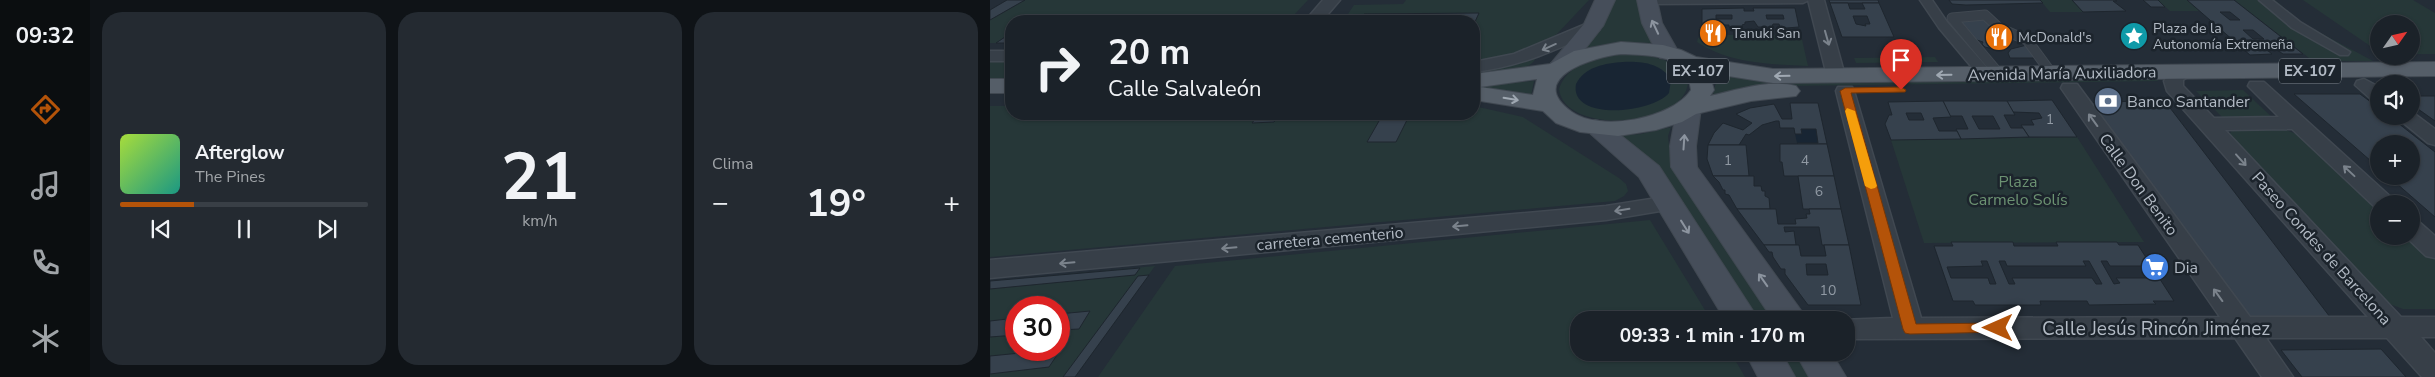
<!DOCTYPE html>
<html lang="es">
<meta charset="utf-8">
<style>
body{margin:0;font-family:"Nunito Sans",sans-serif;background:#242a31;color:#f1f3f6;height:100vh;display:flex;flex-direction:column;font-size:19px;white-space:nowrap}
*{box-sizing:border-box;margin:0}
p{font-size:16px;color:#a0a4a8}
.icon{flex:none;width:28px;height:28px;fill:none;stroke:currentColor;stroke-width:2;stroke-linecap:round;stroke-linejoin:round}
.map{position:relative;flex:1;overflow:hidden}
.details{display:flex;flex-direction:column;gap:12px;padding:12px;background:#0f1317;width:900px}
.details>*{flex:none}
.top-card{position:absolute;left:15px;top:15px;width:475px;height:105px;border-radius:20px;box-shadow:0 1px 4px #0004,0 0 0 1px #393f46;background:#1b2229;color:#f1f3f6;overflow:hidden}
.needle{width:32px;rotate:56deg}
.fabs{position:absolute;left:1380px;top:15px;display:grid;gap:10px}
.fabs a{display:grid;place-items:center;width:50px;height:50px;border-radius:50%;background:#1b2229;box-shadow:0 1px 4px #0004,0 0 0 1px #393f46;font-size:25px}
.speed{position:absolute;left:15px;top:296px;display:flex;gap:10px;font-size:25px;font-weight:700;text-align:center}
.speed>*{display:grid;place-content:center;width:65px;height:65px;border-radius:50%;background:#1b2229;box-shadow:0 1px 4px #0004,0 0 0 1px #393f46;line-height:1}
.speed .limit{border:8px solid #d22;background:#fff;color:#111}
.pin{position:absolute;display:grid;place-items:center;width:42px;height:42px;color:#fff;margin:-51px -21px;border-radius:50% 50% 50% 0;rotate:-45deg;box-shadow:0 0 5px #0007}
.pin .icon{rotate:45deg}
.me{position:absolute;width:55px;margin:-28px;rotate:270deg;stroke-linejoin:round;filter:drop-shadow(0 0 4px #0008)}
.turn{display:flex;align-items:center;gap:18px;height:105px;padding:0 20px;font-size:22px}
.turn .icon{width:65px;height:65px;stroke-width:2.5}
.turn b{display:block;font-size:35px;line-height:42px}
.big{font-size:38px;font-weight:700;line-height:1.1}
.details .tile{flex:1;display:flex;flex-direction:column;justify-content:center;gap:8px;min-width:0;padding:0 18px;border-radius:20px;background:#242a31}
.details .dial{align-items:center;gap:0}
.dial b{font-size:65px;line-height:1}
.song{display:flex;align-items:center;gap:15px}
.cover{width:60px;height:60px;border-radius:8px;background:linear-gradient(135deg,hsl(80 70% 55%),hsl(170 70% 35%))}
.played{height:5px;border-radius:2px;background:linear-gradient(90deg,#b45309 30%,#393f46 30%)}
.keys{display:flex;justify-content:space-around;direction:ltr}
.heat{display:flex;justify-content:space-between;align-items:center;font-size:28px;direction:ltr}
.details .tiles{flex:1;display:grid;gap:12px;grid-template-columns:repeat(3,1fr)}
.trip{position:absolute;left:580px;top:311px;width:285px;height:50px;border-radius:20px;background:#1b2229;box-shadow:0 1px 4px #0004,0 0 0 1px #393f46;font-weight:700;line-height:50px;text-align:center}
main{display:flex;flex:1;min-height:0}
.dock{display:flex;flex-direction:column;width:90px;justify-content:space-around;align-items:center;background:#0b0e10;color:#a0a4a8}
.dock .icon{width:35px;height:35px}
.dock .on{color:#b45309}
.dock b{font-size:22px;color:#f1f3f6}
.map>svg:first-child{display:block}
</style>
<main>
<nav class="dock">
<b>09:32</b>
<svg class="icon on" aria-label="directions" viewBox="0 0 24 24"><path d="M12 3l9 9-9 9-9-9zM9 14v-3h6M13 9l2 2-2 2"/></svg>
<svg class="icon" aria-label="music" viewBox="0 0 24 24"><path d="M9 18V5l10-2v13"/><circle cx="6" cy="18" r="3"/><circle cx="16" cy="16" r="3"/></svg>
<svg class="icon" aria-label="phone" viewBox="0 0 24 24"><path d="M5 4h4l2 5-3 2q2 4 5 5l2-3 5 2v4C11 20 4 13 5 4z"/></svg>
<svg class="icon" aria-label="climate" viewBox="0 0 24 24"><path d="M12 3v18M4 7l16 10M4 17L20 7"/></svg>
</nav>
<section class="details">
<div class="tiles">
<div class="tile">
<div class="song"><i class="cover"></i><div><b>Afterglow</b><p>The Pines</p></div></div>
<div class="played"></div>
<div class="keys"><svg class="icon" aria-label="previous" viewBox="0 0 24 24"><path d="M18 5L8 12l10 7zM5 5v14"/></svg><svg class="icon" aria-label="pause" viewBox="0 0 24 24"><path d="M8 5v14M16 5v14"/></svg><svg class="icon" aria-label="next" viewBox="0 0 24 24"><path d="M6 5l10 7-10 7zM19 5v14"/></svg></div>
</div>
<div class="tile dial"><b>21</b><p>km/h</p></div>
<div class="tile"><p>Clima</p>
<div class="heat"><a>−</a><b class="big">19°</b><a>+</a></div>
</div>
</div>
</section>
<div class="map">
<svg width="1445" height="377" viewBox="0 0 1445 377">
<rect width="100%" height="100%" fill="#242d37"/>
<g fill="#263738" fill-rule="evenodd">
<polygon points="35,0 318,0 304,15 21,21 21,33 6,43 0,43 0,20"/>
<polygon points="416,0 599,0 567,34 545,49 484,64 484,24 489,13 358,14 364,5 413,4"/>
<polygon points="624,0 648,0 663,43 627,42 591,49 612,29"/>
<polygon points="1050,0 1082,0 1093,12 1060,12"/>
<polygon points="1168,0 1197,0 1210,11 1180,11"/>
<polygon points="1244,0 1285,0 1312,23 1383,61 1323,61"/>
<polygon points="1313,0 1423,0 1445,13 1445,54 1421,54 1421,24 1389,24 1389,52"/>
<path d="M717 35H811L818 66C780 64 740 64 707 42L708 38Z"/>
<path d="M627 55C651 54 688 55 698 82 696 128 574 136 569 89 577 64 605 58 627 55Z"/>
<path d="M546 57C542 73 499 76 484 77V69L509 67Z"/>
<polygon points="945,57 948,62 866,63 864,58"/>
<rect x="0" y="58" width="21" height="22"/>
<polygon points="722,71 1161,77 1169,81 794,86 722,98 726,82"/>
<polygon points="544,81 541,96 509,90 484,90 484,84"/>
<polygon points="1253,90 1286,121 1236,121 1206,91"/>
<polygon points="0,106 21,106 21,114 484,114 484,106 533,117 629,178 636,184 638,191 634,196 625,201 0,257"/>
<polygon points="681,127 678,136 681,163 783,320 765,320 626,136 651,134"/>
<polygon points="1291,128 1319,139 1389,204 1389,236 1421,236 1445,256 1445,309 1413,309 1394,302 1236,139 1243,129"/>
<polygon points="1087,137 1154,242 934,243 901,140"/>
<polygon points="660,220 721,320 589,320 589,352 741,353 755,377 108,377 185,266"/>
<path d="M165 266 85 377H0V281ZM26 308H69V350H26Z"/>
<polygon points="786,353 805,353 821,377 802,377"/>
</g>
<g fill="#182533">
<path d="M633 62C650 61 672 63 681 80L679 93C661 114 579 121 586 84 594 67 616 63 633 62Z"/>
<polygon points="811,129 826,129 828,143 807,143 805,134 811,134"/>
</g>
<g fill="#36414d" stroke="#1e262e" fill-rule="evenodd">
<polygon points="17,0 35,0 0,20 0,10"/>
<polygon points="839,0 888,0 889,3 840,3"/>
<polygon points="959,0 1050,0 1053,3 976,5 962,4"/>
<polygon points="1082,0 1125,0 1127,1 1123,1 1136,11 1093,12"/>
<polygon points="1153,0 1168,0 1175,7 1161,7"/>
<path d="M1197 0H1244L1313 54H1293L1287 50H1277L1282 54 1260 55ZM1230 12H1240L1250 20H1240ZM1253 30H1263L1274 39H1263Z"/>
<path d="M840 3H858L860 9H875L872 3H889L904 37H852ZM863 16H877L880 24H875L876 26 866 24Z"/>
<path d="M754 8V11H764L763 8H805L809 27 796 28 790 27 789 24H783L782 27H768L764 21 755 22V24L752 25V27H739V25H731V27L724 29 712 27V9ZM726 15H742V19H726ZM776 15H793L794 19H777Z"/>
<polygon points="489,13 484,24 484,21 369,21 374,14"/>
<polygon points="233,15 298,15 292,21 228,20"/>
<polygon points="991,17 1020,44 1018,44 1020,46 999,48 995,47 992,44 993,42 987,40 966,19"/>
<polygon points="140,18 178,18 174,21 136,21"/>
<polygon points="140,18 136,21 100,21 104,19"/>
<polygon points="42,19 104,19 100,21 39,21"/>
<polygon points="21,33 21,43 6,43"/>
<polygon points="1037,45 1046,58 1020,58 1018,53 1021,49"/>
<polygon points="1304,94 1370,94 1389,108 1389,116 1399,116 1445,152 1445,217 1398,176 1421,176 1421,144 1389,144 1389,168"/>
<polygon points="1421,96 1445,96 1445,121 1421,104"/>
<polygon points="1062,100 1087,137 1039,137 1031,125 1044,125 1041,120 1052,118 1049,113 1023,112 1017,101"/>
<polygon points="1174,100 1340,317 1260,322 1095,103"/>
<path d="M953 101H1017L1025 115H1014L1021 128H1033L1039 137 971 139 966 129H978L972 116H960ZM982 116H1003L1010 129H989Z"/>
<path d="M953 101 961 117 943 118 949 131H967L971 139 901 140 895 124 899 115H902L898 102ZM916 113H931L934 120H919Z"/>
<polygon points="800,103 828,103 837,144 808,144 807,143 828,143 826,129 811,129 812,134 805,134 804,128 790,128 789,121 786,121 772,125 759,135 756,134 749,145 718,145 724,133 733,123 753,130 762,123 746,114 760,108 784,104 792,119 802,119"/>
<polygon points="269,114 290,114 284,122 262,123"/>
<polygon points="393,114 420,114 406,142 377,142"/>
<polygon points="790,144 837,144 844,176 794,176 792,162 790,162"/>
<polygon points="718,145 756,145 759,176 723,176 717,159"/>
<polygon points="723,176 764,176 764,186 771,186 772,191 775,191 775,196 779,198 780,209 747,209 739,195 735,194 735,190 733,190 729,182"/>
<polygon points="808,176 844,176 851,209 813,209"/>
<polygon points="747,209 786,209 788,224 806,224 805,219 817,218 816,214 820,214 819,209 851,209 859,245 832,245 829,227 794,227 795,232 804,231 806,245 774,245"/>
<path d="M961 242H1023L1024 246H1068L1066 242H1127L1129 245H1148L1184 301H1163L1166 304 1099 305 1097 301H1050L1051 305H985L983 301H963L944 246H963ZM991 261H997L1006 284H1000L998 278H961L957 267 993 266ZM1009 261H1015L1017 266H1096L1093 261H1099L1112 284H1106L1102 278H1022L1025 284H1019ZM1111 261H1117L1120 266H1156L1163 278H1126L1130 283 1124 284Z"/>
<path d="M774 245H809L811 256H836L834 245H859L871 305H818L795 274V269H791L783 257 782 252H779ZM816 264H836L838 275H817Z"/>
<polygon points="150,268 145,275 0,289 0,281"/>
<polygon points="159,275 85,377 73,377 148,276"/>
<polygon points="100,311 89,329 69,330 69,314"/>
<polygon points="26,318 26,335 0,337 0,321"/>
<polygon points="71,349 59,367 0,374 0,356"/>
<polygon points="1391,349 1416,377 1312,377 1291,350"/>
</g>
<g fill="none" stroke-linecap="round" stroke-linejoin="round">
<defs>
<polyline id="service" points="1009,74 962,18 995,15 1009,28 1037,40 1062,74"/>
<g id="pedestrian">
<polygon points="652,0 819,0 813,3 657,4 653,3"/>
<polygon points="930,0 942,0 957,22 1000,71 1002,74 1000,77 990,77 949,28"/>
<polygon points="1269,0 1282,0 1310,22 1360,52 1358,55 1350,55 1302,28"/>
</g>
<g id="minor">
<polygon points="333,0 350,0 332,21 315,21"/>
<polygon points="818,0 834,0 855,76 852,80 840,80 837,76"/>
<path d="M603 21 609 22 611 26 609 30C569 49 529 67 484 72V62L524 54Z"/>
<rect x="0" y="51" width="21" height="10"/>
<path d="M1195 67 1201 68 1204 72 1193 80V86L1224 118 1289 117 1258 86 1260 82H1274L1403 199 1406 204H1389V210L1387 209 1302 129 1235 130 1411 317H1445V337H1431L1445 353V377H1432L1397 338H1276L1303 377H1272L1245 338 856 339V320H851L903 318 846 91 848 87H862L864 91 931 318 1230 317 1071 88 1073 84H1087L1260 317H1378L1177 91 1174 81C1180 73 1185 69 1195 67Z"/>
<polygon points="1374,79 1389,87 1389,102 1382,100 1365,85 1367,81"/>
<polygon points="1422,112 1445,129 1445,145 1438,143 1405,116 1421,116"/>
<polygon points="680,196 688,198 692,203 688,208 616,220 0,278 0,260 616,206"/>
<polygon points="1421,220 1429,222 1445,236 1445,258 1436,256 1415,236 1421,236"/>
</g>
<g id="secondary">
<polygon points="605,0 625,0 613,26 577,72 569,74 561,72 558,67 594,24"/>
<polygon points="647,0 667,0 672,23 689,53 686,58 678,59 670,58 667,53 652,23"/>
<polygon points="699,101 707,103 711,108 706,146 707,167 818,320 783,320 681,167 680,146 687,108 691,103"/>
<polygon points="605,120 614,122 669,166 769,320 735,320 649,177 593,127 596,122"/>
<polygon points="755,352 791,352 805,377 768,377"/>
<polygon points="805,352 841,352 856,377 819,377"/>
</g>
<g id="primary">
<path d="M631 42 673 45 691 50 706 57 783 69 1445 62V76L783 83 719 73 724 90 720 96C747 90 779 79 806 86L810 91 806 96 761 101 706 114 692 122 666 130 628 136 590 132 566 123 553 111 484 100V74L560 64 584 51ZM631 54C649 55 689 54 697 74 699 79 700 85 701 90 682 119 610 132 582 112 534 78 604 57 631 54ZM547 79 543 95 490 87Z"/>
<rect x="0" y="79" width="21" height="14"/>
</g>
</defs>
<use href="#service" stroke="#404851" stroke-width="11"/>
<use href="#pedestrian" stroke="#404851" stroke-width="3"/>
<use href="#minor" stroke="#404851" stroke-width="3"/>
<use href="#secondary" stroke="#404851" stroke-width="2"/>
<use href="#primary" stroke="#404851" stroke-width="2"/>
<use href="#service" stroke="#373f48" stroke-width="9"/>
<use href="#pedestrian" fill="#373f48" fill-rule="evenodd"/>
<use href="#minor" fill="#373f48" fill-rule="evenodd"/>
<use href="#secondary" fill="#464e5a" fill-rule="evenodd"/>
<use href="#primary" fill="#555e68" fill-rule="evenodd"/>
</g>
<defs><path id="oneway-shaft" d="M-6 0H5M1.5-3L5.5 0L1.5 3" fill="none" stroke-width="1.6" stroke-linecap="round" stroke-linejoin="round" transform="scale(1.25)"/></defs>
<g stroke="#8c949f">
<use href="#oneway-shaft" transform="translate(665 27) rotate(-115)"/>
<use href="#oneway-shaft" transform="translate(694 142) rotate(-86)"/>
<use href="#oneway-shaft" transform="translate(695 227) rotate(58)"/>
<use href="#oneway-shaft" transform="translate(773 280) rotate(-125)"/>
</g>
<g stroke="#7b838c">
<use href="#oneway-shaft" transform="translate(837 38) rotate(74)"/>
<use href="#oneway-shaft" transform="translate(559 47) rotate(156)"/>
<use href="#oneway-shaft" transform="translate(1103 120) rotate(-126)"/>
<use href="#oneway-shaft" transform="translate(1251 160) rotate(48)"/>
<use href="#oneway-shaft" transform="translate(1359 171) rotate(-137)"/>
<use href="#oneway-shaft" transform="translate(632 210) rotate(171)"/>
<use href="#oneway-shaft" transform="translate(470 226) rotate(175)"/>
<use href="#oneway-shaft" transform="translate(239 248) rotate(175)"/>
<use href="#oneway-shaft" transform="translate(77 263) rotate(175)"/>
<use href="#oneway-shaft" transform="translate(1228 295) rotate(-126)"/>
</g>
<g stroke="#9fa8b2">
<use href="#oneway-shaft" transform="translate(954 75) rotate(179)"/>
<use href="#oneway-shaft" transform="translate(792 76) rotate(179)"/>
<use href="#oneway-shaft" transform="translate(521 99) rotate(9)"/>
</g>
<polygon fill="#b45309" stroke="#753606" points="911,87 916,90 915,92 861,93 926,324 1008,323 1013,325 1015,328 1013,332 920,334 915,333 913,329 850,91 855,88"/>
<polygon fill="#f59e0b" points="857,108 865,111 887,186 885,188 881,189 875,186 855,111"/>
<defs>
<symbol id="restaurant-disc" viewBox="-11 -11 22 22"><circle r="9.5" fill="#e8710a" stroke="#1c242c"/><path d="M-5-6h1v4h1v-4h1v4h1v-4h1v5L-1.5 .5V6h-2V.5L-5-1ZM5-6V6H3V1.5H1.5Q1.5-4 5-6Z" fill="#fff"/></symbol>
<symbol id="sight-disc" viewBox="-11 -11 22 22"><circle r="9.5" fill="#0f9aa8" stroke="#1c242c"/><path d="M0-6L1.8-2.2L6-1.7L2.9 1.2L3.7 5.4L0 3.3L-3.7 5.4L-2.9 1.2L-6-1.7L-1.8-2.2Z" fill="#fff"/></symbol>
<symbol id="bank-disc" viewBox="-11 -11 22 22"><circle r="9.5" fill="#5c6f8a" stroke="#1c242c"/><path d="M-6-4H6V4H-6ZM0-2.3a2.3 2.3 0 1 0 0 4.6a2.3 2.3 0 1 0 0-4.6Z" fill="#fff"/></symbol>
<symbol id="supermarket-disc" viewBox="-11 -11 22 22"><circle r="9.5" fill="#3f7fe0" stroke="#1c242c"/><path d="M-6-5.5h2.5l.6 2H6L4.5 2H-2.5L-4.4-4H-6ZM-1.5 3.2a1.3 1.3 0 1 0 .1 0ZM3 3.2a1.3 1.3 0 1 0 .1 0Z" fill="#fff"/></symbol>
</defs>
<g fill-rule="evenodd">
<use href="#restaurant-disc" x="707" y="17" width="32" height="32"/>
<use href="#sight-disc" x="1128" y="20" width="32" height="32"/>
<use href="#restaurant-disc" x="993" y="21" width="32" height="32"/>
<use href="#bank-disc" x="1102" y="85" width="32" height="32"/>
<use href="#supermarket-disc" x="1149" y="251" width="32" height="32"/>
</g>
<g text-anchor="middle" stroke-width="5" stroke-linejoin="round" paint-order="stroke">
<g font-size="14" fill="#b2bac4" stroke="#1c242c" text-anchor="start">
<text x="1163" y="33">Plaza de la<tspan x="1163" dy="16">Autonomía Extremeña</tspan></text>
<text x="742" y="38">Tanuki San</text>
<text x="1028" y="42">McDonald's</text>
</g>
<g font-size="14" fill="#919aa4">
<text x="1060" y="124">1</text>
<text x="738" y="165">1</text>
<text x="815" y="165">4</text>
<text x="829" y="196">6</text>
<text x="838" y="295">10</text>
</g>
<g fill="#1c242c" stroke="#858d96" stroke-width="1">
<rect x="677" y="58.5" width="62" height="25" rx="4"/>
<rect x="1289" y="58.5" width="62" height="25" rx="4"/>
</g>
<g font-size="15" font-weight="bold" fill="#b2bac4">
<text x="708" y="76">EX-107</text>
<text x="1320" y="76">EX-107</text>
</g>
<g font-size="16" fill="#b2bac4" stroke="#1c242c">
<text transform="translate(1072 73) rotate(-1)" y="6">Avenida María Auxiliadora</text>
<text transform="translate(1149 184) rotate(54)" y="6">Calle Don Benito</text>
<text transform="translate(340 238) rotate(-5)" y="6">carretera cementerio</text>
<text transform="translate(1332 248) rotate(48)" y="6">Paseo Condes de Barcelona</text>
</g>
<g font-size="16" fill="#b2bac4" stroke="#1c242c" text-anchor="start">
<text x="1137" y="107">Banco Santander</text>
<text x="1184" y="273">Dia</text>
</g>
<g font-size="16" fill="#6c9272" stroke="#1c242c">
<text x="1028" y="187">Plaza<tspan x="1028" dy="18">Carmelo Solís</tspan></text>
</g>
<g font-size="19" fill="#b2bac4" stroke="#1c242c">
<text x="1166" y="335">Calle Jesús Rincón Jiménez</text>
</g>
</g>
</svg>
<div class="fabs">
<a><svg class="needle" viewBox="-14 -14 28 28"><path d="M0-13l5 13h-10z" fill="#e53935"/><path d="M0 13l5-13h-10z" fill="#a0a4a8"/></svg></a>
<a><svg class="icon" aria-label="sound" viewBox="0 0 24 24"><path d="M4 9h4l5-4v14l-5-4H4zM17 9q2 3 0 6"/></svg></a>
<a>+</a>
<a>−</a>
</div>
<div class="speed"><div class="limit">30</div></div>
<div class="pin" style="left:911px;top:90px;background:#d93025"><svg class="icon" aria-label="arrive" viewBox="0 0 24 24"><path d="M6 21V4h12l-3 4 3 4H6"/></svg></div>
<svg class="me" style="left:1008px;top:328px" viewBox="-20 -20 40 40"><path d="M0-17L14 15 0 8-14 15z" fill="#b45309" stroke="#fff" stroke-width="4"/></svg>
<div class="trip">09:33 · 1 min · 170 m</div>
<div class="top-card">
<div class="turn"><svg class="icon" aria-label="right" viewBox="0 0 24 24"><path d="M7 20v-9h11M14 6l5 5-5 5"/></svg><div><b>20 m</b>Calle Salvaleón</div></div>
</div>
</div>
</main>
